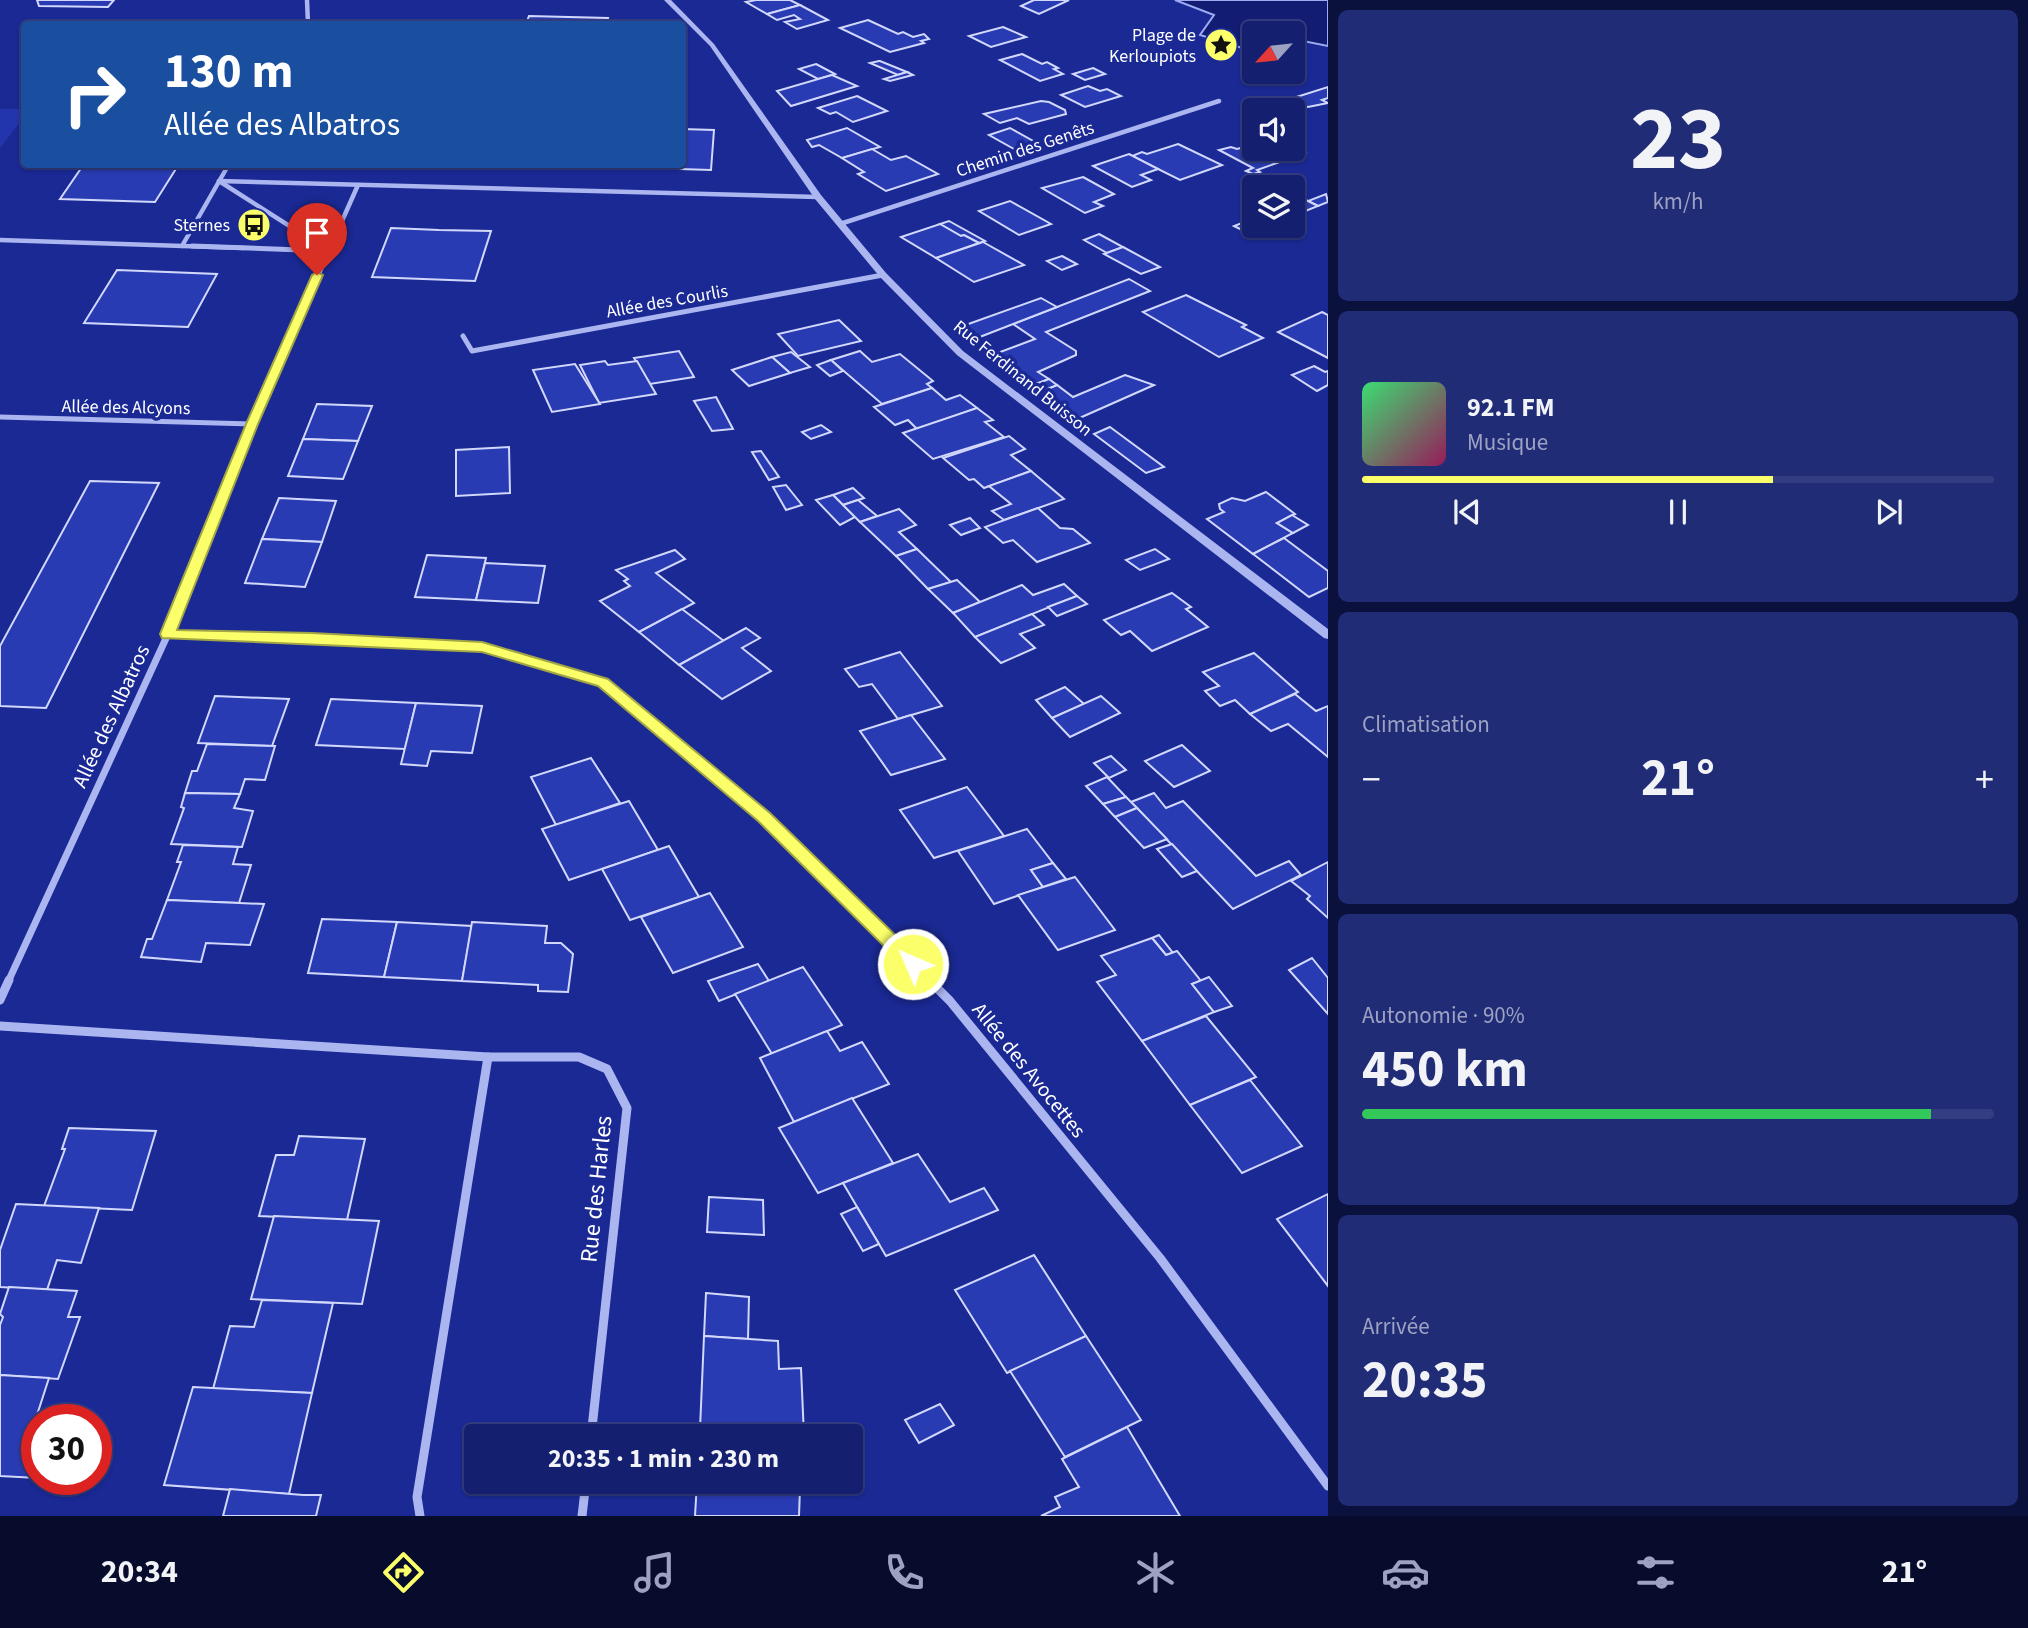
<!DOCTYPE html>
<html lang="fr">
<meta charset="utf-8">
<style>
body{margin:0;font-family:"Source Sans 3",sans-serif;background:#212c77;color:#f1f3f6;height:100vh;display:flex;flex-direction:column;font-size:26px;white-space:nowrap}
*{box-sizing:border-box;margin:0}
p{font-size:23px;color:#9da2c3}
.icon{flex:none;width:38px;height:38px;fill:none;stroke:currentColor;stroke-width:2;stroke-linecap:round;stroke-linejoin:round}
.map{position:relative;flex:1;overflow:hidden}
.panel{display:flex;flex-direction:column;gap:10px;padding:10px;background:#0b113d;width:700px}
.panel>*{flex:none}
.hud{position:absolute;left:21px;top:21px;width:665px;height:147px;border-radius:7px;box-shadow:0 2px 5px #0004,0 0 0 2px #333d82;background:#1a4fa0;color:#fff;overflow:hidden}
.needle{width:46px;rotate:243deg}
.controls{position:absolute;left:1242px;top:21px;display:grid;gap:14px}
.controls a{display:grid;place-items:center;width:63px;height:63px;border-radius:7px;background:#141f6f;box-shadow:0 2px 5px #0004,0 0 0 2px #333d82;font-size:35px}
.speed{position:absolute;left:21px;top:1404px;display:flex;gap:14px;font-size:35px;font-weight:700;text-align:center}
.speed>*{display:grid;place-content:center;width:91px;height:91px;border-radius:50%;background:#141f6f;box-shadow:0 2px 5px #0004,0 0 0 2px #333d82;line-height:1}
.speed .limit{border:10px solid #d22;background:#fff;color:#111}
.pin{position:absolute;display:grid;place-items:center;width:60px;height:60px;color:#fff;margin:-72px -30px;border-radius:50% 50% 50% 0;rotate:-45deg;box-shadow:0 0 7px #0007}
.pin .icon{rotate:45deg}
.me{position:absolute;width:77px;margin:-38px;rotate:315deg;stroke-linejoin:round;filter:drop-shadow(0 0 5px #0008)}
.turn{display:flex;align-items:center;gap:24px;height:147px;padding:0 28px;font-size:32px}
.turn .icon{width:91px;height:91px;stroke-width:2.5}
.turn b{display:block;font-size:49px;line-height:60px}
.big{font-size:52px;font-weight:700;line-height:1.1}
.panel .tile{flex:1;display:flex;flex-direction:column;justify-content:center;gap:10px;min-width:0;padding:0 24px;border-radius:10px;background:#212c77}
.panel .dial{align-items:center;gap:0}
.dial b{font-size:91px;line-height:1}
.song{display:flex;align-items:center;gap:21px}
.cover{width:84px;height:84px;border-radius:10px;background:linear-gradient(135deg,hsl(140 70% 55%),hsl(330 70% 35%))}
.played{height:7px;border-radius:4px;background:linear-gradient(90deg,#fbff6a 65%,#333d82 65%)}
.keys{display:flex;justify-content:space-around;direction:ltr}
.heat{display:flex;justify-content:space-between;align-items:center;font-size:38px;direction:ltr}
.charge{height:10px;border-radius:5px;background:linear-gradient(90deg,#34c759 90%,#333d82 0)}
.trip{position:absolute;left:464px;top:1424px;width:399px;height:70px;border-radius:7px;background:#141f6f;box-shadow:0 2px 5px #0004,0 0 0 2px #333d82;font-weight:700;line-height:70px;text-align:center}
.menu{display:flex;height:112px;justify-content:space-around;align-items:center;background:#080c2c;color:#9da2c3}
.menu .icon{width:49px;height:49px}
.menu .selected{color:#fbff6a}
.menu b{font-size:32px;color:#f1f3f6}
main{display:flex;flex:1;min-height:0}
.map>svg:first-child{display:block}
</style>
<main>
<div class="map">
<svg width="1328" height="1516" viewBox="0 0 1328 1516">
<rect width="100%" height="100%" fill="#1a2994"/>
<polygon fill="#2335ad" points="0,109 24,109 24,117 0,148"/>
<polygon fill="#111c72" stroke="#9eabf2" stroke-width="2" points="1175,0 1328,0 1328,46 1293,39 1293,33 1255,33 1255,51 1252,51 1200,35 1214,15"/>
<g fill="#293bb2" stroke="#d2d8fb" stroke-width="2">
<polygon points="37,0 114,0 108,7 39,6"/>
<polygon points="756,0 790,0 800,5 767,14 746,2"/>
<polygon points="1034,0 1069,0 1039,14 1021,6"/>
<polygon points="800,5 828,20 797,29 785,22 800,19 794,15 777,20 767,14"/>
<polygon points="529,16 608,18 606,24 526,24"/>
<polygon points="868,20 898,34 903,32 913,37 924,34 929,39 921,41 924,43 890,52 840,28"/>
<polygon points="1003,27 1026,37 991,47 969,36"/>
<polygon points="1022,54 1042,64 1047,62 1058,68 1054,69 1063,74 1040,81 1000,60"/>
<polygon points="879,61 880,61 907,72 898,75 870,63"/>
<polygon points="816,64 835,74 818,79 799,69"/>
<polygon points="1093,68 1105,74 1085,80 1073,74"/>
<polygon points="907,72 913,75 890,81 884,79"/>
<polygon points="832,75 857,86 791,106 777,91"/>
<polygon points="1088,86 1100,91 1107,89 1121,96 1085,107 1061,95"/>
<polygon points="1328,87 1328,98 1322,100 1328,103 1308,107 1284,101"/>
<polygon points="857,96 887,111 853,122 836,112 830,114 818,108"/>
<polygon points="1041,101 1049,102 1065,110 1066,114 1029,124 1017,118 1000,123 984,114"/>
<polygon points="847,128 880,147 842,158 819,145 812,147 807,140"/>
<polygon points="1010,128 1035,142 1014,149 989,135"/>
<polygon points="682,129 714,130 711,170 616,167 617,164 682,164"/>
<polygon points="1178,144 1222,165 1180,180 1132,156 1142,152 1147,154"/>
<polygon points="1255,144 1255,149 1293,148 1305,153 1257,170 1260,172 1253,174 1246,171 1253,168 1219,150 1231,147 1237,149"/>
<polygon points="872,149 891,160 906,156 938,174 886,191 858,174 864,172 842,158"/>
<polygon points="1129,154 1158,169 1141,175 1151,180 1132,187 1093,166"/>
<polygon points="84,164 179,164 155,202 60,199"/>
<polygon points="1083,177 1114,194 1094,202 1103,206 1085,213 1042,188"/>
<polygon points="1326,194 1328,202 1318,206 1308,201"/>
<polygon points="1304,199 1318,206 1293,216 1293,203"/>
<polygon points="1010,201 1051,224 1019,235 979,211"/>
<polygon points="1252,219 1255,226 1266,226 1248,233 1234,226"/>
<polygon points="949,221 985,241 979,243 964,235 961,236 940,224"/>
<polygon points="940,224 961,236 964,235 979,243 936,258 901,237"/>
<polygon points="391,228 439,230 491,231 475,281 372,277"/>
<polygon points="1099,234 1123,247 1107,253 1084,240"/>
<polygon points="983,242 1024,265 974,282 936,258"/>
<polygon points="1123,247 1160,267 1141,274 1104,254"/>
<polygon points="1062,256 1077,264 1062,270 1047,261"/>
<polygon points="117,270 217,274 188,327 84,323"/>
<polygon points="1129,279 1150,291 1046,332 1076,351 1076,355 1038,372 1049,379 1031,386 992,355 1035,339 1013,324"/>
<polygon points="1186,295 1246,325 1242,327 1263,338 1219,357 1143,312"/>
<polygon points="1041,298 1057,307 972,340 960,327"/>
<polygon points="1322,312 1328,315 1328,358 1278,332"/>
<polygon points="839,320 861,341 798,356 778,334"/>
<polygon points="679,351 694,377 650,384 634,358"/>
<polygon points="860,351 872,362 900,354 933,381 927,384 932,388 882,404 831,360"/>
<polygon points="791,352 810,367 790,373 772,357"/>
<polygon points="772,357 790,373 749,386 732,370"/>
<polygon points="831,360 843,371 830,376 817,365"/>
<polygon points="605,361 608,365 637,361 656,394 599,403 580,365"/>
<polygon points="575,364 600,404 552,412 533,370"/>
<polygon points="1314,366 1325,372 1328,371 1328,385 1317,391 1292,375"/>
<polygon points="1125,375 1154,385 1075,420 1040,392 1057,385 1073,397"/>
<polygon points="1049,379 1057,385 1040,392 1031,386"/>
<polygon points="932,388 946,400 960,395 977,408 917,429 908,420 895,425 874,407"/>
<polygon points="716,397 733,429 712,431 694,401"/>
<polygon points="317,404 372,406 358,441 303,439"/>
<polygon points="977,408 993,420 985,422 1004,437 933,459 903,433"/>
<polygon points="821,425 831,432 811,439 802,432"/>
<polygon points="1110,427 1164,467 1146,473 1094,434"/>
<polygon points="1009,436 1025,449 1011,455 1031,471 984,488 974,479 969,480 943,458"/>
<polygon points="303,439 358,441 343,479 288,476"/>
<polygon points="509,447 510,493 456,496 456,450"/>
<polygon points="761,451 779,477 769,480 752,452"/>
<polygon points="1031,471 1064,499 1004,520 992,511 1011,504 989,486"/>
<polygon points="90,481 159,483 46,708 0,706 0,646"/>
<polygon points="786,485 802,505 786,510 773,487"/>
<polygon points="853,488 864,498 843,505 833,495"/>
<polygon points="1266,492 1295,514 1277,523 1293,533 1253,554 1207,519 1224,512 1220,509 1219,504 1232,498 1245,501"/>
<polygon points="833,495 855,517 840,525 816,500"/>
<polygon points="279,498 336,501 322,542 262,539"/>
<polygon points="858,500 877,516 860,522 843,505"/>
<polygon points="1038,508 1060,528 1073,529 1090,543 1037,562 1013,540 1003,543 985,527"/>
<polygon points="899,509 916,525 899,532 917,549 896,556 860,522"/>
<polygon points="1292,515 1308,525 1293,533 1277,523"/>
<polygon points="970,518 980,528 961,535 950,525"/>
<polygon points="1284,538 1328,571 1328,588 1309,597 1253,554"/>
<polygon points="262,539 322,542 305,587 245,583"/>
<polygon points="917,549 951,582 928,589 896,556"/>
<polygon points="1155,549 1169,559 1140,570 1126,560"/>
<polygon points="675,550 685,559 656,573 694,603 639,632 600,601 630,586 624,581 628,579 616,570"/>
<polygon points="427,555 486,558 476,600 415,597"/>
<polygon points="485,563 545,566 538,603 476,600"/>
<polygon points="957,580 980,602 953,613 928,589"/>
<polygon points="1064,584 1077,596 975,637 953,613 1022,585 1033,595"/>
<polygon points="1172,593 1191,607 1186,609 1208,627 1152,651 1130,631 1121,635 1104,620"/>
<polygon points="1077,596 1087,604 1057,616 1048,607"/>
<polygon points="682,609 724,641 679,665 639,632"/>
<polygon points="1032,614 1044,625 1020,634 1035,648 1001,663 975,637"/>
<polygon points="746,628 760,638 742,648 771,671 722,699 679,665"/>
<polygon points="900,652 942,706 898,719 872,684 859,687 845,669"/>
<polygon points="1254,653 1298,692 1250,714 1235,700 1220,706 1205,691 1219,686 1203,672"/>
<polygon points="1065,687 1084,704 1052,718 1036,700"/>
<polygon points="1295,694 1316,711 1328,706 1328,757 1288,724 1271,731 1250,714"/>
<polygon points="215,696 289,699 272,746 198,743"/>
<polygon points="1101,696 1120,713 1070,737 1052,718"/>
<polygon points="331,699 416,703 405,749 316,745"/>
<polygon points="416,703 482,706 472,753 431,751 427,766 401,764"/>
<polygon points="911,715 945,759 891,775 860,731"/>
<polygon points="207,744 275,746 265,780 245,779 240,794 185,793 192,771 197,771"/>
<polygon points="1182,745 1210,771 1174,787 1145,761"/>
<polygon points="1111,756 1126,770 1109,778 1094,763"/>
<polygon points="591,758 620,803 556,825 531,777"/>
<polygon points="1107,777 1126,797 1103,804 1086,786"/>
<polygon points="967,787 1004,836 934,858 900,810"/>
<polygon points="185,793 240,794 234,808 253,811 242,847 171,844 184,808 181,807"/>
<polygon points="1154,793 1166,808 1183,801 1256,876 1289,861 1301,875 1233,909 1131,802"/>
<polygon points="1126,797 1137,808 1115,817 1103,804"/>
<polygon points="629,801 658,850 569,880 542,829"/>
<polygon points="1137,808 1167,839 1144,848 1115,817"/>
<polygon points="1027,829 1053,863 1031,870 1043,887 994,904 958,851"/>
<polygon points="1172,844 1197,871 1182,877 1157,849"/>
<polygon points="183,845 238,847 233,864 251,865 239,903 167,900 181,862 177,862"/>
<polygon points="669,846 699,897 630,920 602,869"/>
<polygon points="1328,862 1328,918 1307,899 1310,896 1291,881"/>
<polygon points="1053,863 1066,879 1043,887 1031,870"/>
<polygon points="1075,877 1115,930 1058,950 1018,895"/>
<polygon points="710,893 743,947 673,973 641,917"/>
<polygon points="167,900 239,903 264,904 250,945 206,943 201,962 141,957 147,939 152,939"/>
<polygon points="322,919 397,922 384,977 308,973"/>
<polygon points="397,922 472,926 462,981 384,977"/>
<polygon points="472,922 547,926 545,943 561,943 573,954 568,992 538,991 538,985 462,981"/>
<polygon points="1159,935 1173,953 1166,955 1152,938"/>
<polygon points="1152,938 1166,955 1177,951 1201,981 1192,984 1214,1012 1142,1041 1097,982 1116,975 1101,956"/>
<polygon points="1312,958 1328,978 1328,1014 1289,970"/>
<polygon points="758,964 769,981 719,1001 708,981"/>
<polygon points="803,967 842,1025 772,1054 735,994"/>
<polygon points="1209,977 1232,1006 1214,1012 1192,984"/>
<polygon points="1206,1016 1256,1077 1190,1105 1142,1041"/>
<polygon points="827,1031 840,1051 862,1042 889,1084 794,1122 760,1058"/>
<polygon points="1250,1080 1302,1146 1242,1173 1190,1105"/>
<polygon points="852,1098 893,1163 818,1193 779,1128"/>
<polygon points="69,1128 156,1131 132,1210 44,1206 65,1149 62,1149"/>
<polygon points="299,1136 365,1139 347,1220 259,1216 276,1155 294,1155"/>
<polygon points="918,1154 950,1202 984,1188 998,1210 886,1256 843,1183"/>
<polygon points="1328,1194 1328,1286 1277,1219"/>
<polygon points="709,1197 763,1200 764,1235 707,1232"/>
<polygon points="16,1204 99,1208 81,1263 57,1260 47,1290 0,1287 0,1250"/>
<polygon points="857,1207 879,1244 863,1251 841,1214"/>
<polygon points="274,1216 379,1221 362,1304 251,1299"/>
<polygon points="1034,1255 1086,1336 1007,1373 955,1290"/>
<polygon points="9,1287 77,1291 68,1317 80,1317 58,1379 0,1375 0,1325 3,1317 0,1314"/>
<polygon points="706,1293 749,1297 748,1339 704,1336"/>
<polygon points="262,1300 333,1303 312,1393 213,1389 230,1326 254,1327"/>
<polygon points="704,1336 778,1341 779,1369 801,1368 804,1436 700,1429"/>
<polygon points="1086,1336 1141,1420 1065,1457 1010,1371"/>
<polygon points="0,1375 49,1378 27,1446 37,1447 37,1478 0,1476"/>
<polygon points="193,1387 312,1393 289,1494 164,1485"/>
<polygon points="940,1404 954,1425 919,1443 905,1420"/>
<polygon points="1127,1427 1180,1516 1041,1516 1060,1507 1055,1497 1079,1487 1062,1459"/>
<polygon points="700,1429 804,1436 817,1437 699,1437"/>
<polygon points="697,1482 828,1482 821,1490 800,1488 799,1516 695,1516"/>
<polygon points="230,1489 303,1495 321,1495 316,1516 223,1516"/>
</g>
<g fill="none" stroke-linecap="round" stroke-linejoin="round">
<g stroke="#abb5f0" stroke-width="4.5">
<polyline points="307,0 308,24"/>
<polyline points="219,181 818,197"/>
<polyline points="219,181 324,248"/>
<polyline points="840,224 1219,101"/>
<polyline points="0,240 244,248"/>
<polyline points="182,246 229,164"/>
<polyline points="330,248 358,185"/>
</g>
<g stroke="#abb5f0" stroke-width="5">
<polyline points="192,246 328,251"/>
<polyline points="321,246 327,250"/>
<polyline points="463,336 472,351 883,275"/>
<polyline points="0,417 252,424"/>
<polyline points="194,568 252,424 331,246"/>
</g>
<g stroke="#abb5f0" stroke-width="7">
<polyline points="168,634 312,637 482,647 603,682 764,817 931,982"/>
<polyline points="8,982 168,634 195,566"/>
</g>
<g stroke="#abb5f0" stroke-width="9">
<polyline points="929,980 950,1001 1160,1258 1328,1486"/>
<polyline points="0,1000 9,980"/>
<polyline points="0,1026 488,1057 579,1057 607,1069 627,1108 591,1437"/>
<polyline points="420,1516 417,1497 488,1057"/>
<polyline points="582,1516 586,1482"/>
</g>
<polygon fill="#abb5f0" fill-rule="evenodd" points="664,0 671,0 714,44 821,195 886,273 963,351 1328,629 1328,639 1324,638 957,355 880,277 815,199 710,46"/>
</g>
<polygon fill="#fbff6a" stroke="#a3a645" stroke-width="2" points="317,272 323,275 258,424 177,630 312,633 482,642 608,679 770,813 920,959 922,964 920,969 913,971 907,969 758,821 598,686 482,652 162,638 160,634 246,424 312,275"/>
<defs>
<symbol id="sight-disc" viewBox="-11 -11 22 22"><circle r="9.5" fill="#fbff6a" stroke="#1a2994"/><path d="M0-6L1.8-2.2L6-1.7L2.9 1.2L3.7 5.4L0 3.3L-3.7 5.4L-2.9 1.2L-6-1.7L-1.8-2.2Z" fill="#111"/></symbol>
<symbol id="bus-disc" viewBox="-11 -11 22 22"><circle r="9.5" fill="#fbff6a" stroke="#1a2994"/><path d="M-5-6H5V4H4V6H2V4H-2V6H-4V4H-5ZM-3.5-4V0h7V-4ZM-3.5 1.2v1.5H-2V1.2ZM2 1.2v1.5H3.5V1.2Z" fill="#111"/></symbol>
</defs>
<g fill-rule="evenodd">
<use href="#sight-disc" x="1202" y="26" width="38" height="38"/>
<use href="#bus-disc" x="235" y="206" width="38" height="38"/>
</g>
<g text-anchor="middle" stroke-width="7" stroke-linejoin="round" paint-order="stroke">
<g font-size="18" fill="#fff" stroke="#1a2994" text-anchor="end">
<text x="1196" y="41">Plage de<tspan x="1196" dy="21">Kerloupiots</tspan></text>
<text x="230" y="231">Sternes</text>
</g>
<g font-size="18" fill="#fff" stroke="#1a2994">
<text transform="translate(1025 149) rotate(-18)" y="6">Chemin des Genêts</text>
<text transform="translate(667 301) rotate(-10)" y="6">Allée des Courlis</text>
<text transform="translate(1023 378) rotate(39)" y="6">Rue Ferdinand Buisson</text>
<text transform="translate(126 407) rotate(1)" y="6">Allée des Alcyons</text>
</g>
<g font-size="21" fill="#fff" stroke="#1a2994">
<text transform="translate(111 716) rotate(-65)" y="7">Allée des Albatros</text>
<text transform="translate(1029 1070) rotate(51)" y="7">Allée des Avocettes</text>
</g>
<g font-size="24" fill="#fff" stroke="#1a2994">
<text transform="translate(596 1189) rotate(-84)" y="8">Rue des Harles</text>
</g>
</g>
</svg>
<div class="controls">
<a><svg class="needle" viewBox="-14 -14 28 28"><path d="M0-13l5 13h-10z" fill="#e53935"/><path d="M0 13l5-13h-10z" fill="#9da2c3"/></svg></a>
<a><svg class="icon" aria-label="sound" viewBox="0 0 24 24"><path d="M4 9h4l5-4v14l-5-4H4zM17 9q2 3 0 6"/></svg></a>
<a><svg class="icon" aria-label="layers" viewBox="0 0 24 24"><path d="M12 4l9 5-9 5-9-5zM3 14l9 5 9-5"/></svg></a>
</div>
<div class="speed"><div class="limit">30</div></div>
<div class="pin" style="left:317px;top:275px;background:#d93025"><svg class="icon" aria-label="arrive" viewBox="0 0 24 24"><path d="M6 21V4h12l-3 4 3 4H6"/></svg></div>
<svg class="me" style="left:913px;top:964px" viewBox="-20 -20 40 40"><circle r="17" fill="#fbff6a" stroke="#fff" stroke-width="3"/><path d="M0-11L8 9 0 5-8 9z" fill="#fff"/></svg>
<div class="trip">20:35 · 1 min · 230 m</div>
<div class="hud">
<div class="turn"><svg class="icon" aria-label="right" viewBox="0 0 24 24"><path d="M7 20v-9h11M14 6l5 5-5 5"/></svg><div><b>130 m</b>Allée des Albatros</div></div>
</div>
</div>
<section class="panel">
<div class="tile dial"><b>23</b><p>km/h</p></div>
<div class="tile">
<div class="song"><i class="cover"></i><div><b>92.1 FM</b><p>Musique</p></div></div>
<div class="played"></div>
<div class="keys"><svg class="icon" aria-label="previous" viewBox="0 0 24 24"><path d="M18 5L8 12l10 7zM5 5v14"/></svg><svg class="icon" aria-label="pause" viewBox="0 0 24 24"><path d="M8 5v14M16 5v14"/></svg><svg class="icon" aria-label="next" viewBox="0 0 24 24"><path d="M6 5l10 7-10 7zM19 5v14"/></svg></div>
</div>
<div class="tile"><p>Climatisation</p>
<div class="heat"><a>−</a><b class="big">21°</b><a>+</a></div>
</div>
<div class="tile"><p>Autonomie · 90%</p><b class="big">450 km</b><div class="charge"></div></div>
<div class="tile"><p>Arrivée</p><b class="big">20:35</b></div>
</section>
</main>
<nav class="menu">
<b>20:34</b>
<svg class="icon selected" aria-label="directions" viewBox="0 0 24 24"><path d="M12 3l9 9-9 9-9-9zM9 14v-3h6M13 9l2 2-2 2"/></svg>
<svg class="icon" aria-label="music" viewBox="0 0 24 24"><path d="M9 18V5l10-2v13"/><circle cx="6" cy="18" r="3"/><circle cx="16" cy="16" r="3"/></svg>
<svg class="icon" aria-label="phone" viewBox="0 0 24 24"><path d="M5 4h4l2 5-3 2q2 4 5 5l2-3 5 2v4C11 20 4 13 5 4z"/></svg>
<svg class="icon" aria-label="climate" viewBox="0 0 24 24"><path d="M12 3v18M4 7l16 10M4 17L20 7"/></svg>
<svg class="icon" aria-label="car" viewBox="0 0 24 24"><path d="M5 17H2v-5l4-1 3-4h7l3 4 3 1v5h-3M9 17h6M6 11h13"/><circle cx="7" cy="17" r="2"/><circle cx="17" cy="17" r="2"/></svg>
<svg class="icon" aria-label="filters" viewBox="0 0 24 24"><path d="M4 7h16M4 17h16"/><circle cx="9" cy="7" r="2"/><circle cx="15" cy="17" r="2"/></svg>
<b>21°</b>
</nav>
